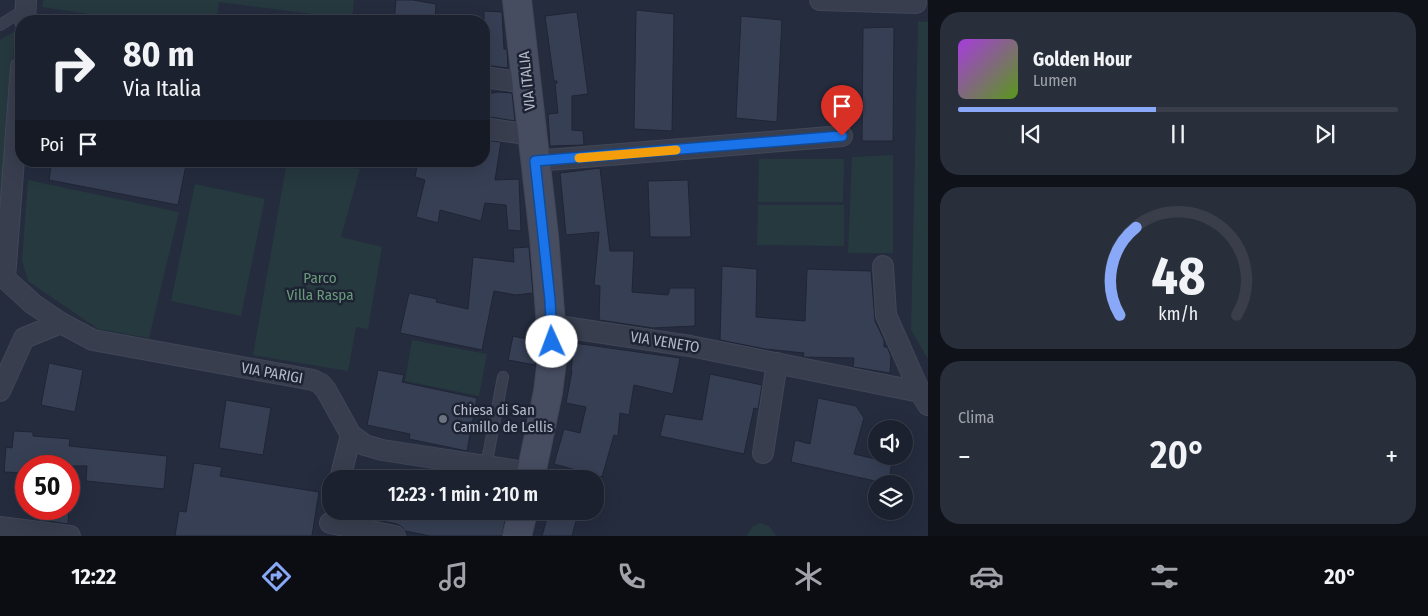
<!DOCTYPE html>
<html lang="it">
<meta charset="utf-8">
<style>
body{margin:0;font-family:"Fira Sans Condensed",sans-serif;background:#282e3a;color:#f1f3f6;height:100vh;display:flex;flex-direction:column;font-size:19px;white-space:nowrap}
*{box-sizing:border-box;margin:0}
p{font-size:16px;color:#a0a3aa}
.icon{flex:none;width:28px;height:28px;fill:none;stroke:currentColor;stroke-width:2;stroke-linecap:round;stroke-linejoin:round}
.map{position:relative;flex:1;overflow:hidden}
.sheet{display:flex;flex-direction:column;gap:12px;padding:12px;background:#0f1219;width:500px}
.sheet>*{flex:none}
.hud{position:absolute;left:15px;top:15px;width:475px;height:152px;border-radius:20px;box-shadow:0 5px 20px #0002,0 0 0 1px #393e4a;background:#1b212e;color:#f1f3f6;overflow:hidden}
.controls{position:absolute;left:868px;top:420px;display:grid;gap:10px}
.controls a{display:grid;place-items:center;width:45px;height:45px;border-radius:50%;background:#1b212e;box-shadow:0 5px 20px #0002,0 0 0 1px #393e4a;font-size:25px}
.speed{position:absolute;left:15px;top:455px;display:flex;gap:10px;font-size:25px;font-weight:700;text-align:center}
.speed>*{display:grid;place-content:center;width:65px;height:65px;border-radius:50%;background:#1b212e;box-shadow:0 5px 20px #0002,0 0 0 1px #393e4a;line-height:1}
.speed .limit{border:8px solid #d22;background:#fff;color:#111}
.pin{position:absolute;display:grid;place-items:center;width:42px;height:42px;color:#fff;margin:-51px -21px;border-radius:50% 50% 50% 0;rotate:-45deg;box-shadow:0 0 5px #0007}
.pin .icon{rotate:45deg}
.me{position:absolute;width:55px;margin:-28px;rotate:358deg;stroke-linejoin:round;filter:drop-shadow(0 0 4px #0008)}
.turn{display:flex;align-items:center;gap:18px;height:105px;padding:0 25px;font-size:22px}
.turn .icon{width:65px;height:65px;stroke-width:2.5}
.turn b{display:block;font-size:35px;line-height:42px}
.then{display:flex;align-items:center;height:48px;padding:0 25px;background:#0003;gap:10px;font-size:19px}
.big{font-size:38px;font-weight:600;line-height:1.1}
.sheet .widget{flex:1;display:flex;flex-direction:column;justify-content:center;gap:8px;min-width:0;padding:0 18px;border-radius:20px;background:#282e3a}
.sheet .dial{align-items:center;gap:0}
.dial svg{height:130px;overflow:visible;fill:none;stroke:#393e4a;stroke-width:7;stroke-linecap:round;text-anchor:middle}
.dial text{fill:#f1f3f6;stroke:none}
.song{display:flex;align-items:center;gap:15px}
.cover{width:60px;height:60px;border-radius:8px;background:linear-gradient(135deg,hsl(280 70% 55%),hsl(90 70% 35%))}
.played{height:5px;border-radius:2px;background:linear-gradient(90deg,#89a8f8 45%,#393e4a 45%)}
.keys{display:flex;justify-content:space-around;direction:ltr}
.heat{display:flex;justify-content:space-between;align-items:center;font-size:28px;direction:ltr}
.trip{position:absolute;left:322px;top:470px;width:282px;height:50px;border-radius:20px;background:#1b212e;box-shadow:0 5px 20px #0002,0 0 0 1px #393e4a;font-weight:600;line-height:50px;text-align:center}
.tab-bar{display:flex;height:80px;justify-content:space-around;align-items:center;background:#0b0d12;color:#a0a3aa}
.tab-bar .icon{width:35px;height:35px}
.tab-bar .active{color:#89a8f8}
.tab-bar b{font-size:22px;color:#f1f3f6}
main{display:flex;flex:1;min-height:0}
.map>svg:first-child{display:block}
</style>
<main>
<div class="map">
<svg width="928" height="536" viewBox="0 0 928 536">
<rect width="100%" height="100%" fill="#242c3e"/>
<g fill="#26393f">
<polygon points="43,0 354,0 352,19 219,2 216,21 137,21 42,7"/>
<polygon points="918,21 928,22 928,359 911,330"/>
<polygon points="15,31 1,222 0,224 0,40"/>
<polygon points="893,155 893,253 848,253 852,157"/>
<polygon points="759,159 844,159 843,202 758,202"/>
<polygon points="287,161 315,161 360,169 341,237 382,247 368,329 356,327 348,371 253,355"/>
<polygon points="28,180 179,212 149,338 98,329 28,281 22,260"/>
<polygon points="195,184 265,199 241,316 171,301"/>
<polygon points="758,205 844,205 844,246 757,245"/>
<polygon points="412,340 487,354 479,396 405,381"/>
<polygon points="760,523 769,526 776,536 747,536 752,527"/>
</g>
<g fill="#363f54" stroke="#1f2535">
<polygon points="396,0 413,0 436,4 435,21 394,21"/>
<polygon points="636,10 674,14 672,131 634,129"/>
<polygon points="484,11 502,12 504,49 507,49 508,68 484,65"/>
<polygon points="577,12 588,94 572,96 572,130 583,131 584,145 550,146 548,114 558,113 555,84 557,83 557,81 554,81 545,16"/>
<polygon points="741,16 782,20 777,122 736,118"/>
<polygon points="894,27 893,141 862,141 863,28"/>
<polygon points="499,92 512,93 515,121 484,116 484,94"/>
<polygon points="484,140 501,142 495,180 519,179 521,231 508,230 506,205 485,203 481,221 440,210 438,223 416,217 425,180 415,177 418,161 484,161"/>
<polygon points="52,161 168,161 186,165 178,205 49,180"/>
<polygon points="600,168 610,251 634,251 632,292 668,295 670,288 695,288 695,326 653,328 599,320 600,286 594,285 599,232 566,235 560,173"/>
<polygon points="688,180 691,237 650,237 648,181"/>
<polygon points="529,247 533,293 516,295 494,291 482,350 400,333 409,293 437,299 436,302 468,309 473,257 514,262 513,248"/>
<polygon points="722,266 757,269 756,317 805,321 807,269 871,271 875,321 884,340 884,347 887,347 891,356 890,373 853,367 854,358 803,357 804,353 765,349 720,340"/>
<polygon points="513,336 536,341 535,365 508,360"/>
<polygon points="574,343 680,358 673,394 634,385 629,415 620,413 618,436 614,435 602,477 554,464 564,429 580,433 586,407 566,403 572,371 571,371"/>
<polygon points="49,363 83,370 75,412 41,405"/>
<polygon points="378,370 404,375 402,382 477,398 467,451 409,439 410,434 367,425"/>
<polygon points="710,374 762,385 758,409 754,408 744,454 660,436 665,414 702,420"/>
<polygon points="818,398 856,406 864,418 854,454 892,463 888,484 791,462 795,440 810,444"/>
<polygon points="226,400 271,408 263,455 219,448"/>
<polygon points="14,431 33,432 33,436 70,439 69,446 167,456 164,489 86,481 87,466 26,466 26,473 4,472 6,447 12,448"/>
<polygon points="194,463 222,467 220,476 319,492 312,536 175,536 179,511 186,512"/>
<polygon points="42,509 69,509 68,524 42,520"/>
<polygon points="359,511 423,511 439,515 440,511 449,511 472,516 473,511 507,511 502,536 430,536 405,531 402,527 397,524 358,516"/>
<polygon points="549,511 573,511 571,519 576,521 572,536 542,536"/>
</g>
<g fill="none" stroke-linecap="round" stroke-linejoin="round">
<defs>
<g id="lane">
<polyline points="0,25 16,15 25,15"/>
<polyline points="486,466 503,377"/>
</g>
<g id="street">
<polyline points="820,0 916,3"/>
<polyline points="25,21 26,0"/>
<polyline points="484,77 527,83"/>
<polyline points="484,128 532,135"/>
<polyline points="535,161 842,136"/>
<polyline points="883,266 886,315 920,392 928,405"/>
<polyline points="0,274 33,304 61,323 93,340 313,380 321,384 326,390 351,435 365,445 382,450 532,473"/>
<polyline points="5,278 21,67"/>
<polyline points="551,325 690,346 920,392"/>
<polyline points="0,391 24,338 61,323"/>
<polyline points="763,453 777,363"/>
<polyline points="340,479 351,435"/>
<polyline points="330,523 395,536"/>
<polyline points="0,527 70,536"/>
</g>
<g id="secondary">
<polyline points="517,0 544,236 551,325 552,360 548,392 530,479"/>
<polyline points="517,536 523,511"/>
</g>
</defs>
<use href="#lane" stroke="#414757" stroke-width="12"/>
<use href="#street" stroke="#414757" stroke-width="22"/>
<use href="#secondary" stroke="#414757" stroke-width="30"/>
<use href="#lane" stroke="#383e4e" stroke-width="10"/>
<use href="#street" stroke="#383e4e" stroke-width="20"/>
<use href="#secondary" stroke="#464d61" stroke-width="28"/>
</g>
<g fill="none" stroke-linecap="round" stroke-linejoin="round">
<defs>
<polyline id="route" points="552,342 550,300 535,161 842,136"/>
</defs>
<use href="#route" stroke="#114b97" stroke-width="12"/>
<use href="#route" stroke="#1a73e8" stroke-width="9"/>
<polyline stroke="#f59e0b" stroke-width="9" points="579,158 676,150"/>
</g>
<circle fill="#6b7280" stroke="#1d2333" stroke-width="2" cx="443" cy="419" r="5"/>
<g text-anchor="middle" stroke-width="5" stroke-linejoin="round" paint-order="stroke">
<g font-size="15" fill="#b4b9c9" stroke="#1d2333">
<text transform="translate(527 81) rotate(-96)" y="5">VIA ITALIA</text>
<text transform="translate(665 342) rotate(9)" y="5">VIA VENETO</text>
<text transform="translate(272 373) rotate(10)" y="5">VIA PARIGI</text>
</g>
<g font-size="15" fill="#6a9a7a" stroke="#1d2333">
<text x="320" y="283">Parco<tspan x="320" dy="17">Villa Raspa</tspan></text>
</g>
<g font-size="15" fill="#b4b9c9" stroke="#1d2333" text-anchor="start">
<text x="453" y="415">Chiesa di San<tspan x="453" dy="17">Camillo de Lellis</tspan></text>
</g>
</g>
</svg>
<div class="controls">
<a><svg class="icon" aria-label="sound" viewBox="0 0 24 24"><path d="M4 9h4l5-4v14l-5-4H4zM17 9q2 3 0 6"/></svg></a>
<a><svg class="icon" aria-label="layers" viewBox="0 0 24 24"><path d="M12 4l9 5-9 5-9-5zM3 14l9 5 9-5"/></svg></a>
</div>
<div class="speed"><div class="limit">50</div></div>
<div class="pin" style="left:842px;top:136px;background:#d93025"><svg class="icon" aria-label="arrive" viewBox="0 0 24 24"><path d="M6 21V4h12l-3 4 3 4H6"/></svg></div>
<svg class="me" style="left:552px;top:342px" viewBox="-20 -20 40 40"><circle r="19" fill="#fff"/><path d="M0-13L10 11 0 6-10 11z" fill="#1a73e8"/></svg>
<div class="trip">12:23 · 1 min · 210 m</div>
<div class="hud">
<div class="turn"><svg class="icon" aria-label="right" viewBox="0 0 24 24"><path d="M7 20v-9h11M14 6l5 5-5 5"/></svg><div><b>80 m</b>Via Italia</div></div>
<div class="then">Poi<svg class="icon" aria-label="arrive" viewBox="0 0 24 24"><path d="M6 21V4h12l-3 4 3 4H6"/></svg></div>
</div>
</div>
<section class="sheet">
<div class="widget">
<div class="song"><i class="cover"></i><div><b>Golden Hour</b><p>Lumen</p></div></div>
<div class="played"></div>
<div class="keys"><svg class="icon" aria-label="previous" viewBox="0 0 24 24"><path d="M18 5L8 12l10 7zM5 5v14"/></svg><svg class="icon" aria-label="pause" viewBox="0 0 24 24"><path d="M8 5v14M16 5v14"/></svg><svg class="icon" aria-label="next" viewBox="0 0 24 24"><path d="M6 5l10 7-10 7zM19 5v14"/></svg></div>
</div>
<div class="widget dial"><svg viewBox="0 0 100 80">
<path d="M14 69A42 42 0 1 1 86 69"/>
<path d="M14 69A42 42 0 0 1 24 15" stroke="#89a8f8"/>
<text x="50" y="56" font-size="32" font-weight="700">48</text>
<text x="50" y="72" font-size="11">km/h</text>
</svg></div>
<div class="widget"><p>Clima</p>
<div class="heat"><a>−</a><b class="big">20°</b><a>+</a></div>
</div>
</section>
</main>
<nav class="tab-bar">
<b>12:22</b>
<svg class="icon active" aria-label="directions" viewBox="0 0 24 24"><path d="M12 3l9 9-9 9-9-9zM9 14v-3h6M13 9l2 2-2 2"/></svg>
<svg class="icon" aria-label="music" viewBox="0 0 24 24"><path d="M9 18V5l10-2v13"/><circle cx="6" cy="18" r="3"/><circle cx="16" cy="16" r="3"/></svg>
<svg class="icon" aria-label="phone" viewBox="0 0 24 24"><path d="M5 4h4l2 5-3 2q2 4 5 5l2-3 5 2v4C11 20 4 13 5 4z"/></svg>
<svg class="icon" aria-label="climate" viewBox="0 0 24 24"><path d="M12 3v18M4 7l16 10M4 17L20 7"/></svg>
<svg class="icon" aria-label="car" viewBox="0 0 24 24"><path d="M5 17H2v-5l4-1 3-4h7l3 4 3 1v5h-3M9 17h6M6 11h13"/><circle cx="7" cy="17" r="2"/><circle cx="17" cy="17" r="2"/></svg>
<svg class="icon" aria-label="filters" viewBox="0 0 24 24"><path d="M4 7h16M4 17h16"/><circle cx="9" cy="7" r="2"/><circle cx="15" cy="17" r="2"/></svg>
<b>20°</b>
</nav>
